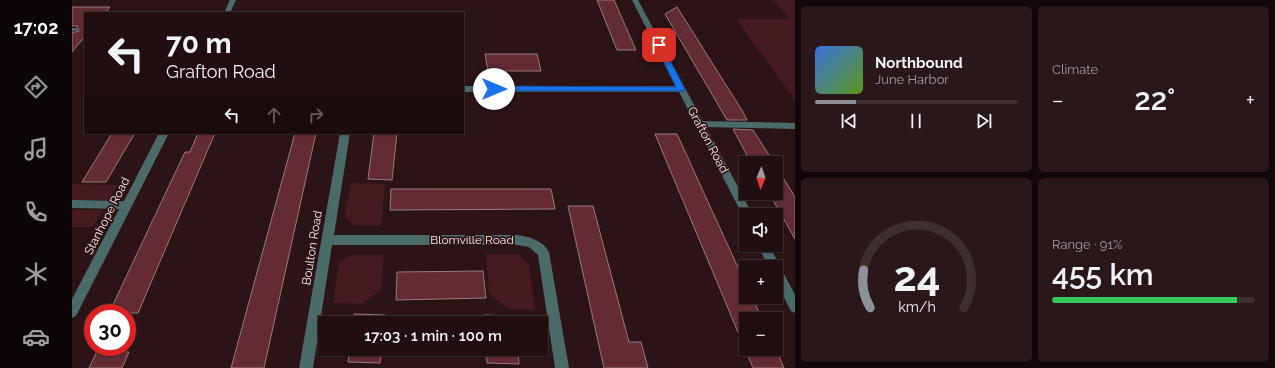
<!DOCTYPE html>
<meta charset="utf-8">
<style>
body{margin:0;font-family:Raleway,sans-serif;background:#291719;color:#f1f3f6;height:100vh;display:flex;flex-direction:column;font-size:15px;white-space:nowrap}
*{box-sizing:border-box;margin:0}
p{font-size:13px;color:#a29c9f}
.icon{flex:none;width:22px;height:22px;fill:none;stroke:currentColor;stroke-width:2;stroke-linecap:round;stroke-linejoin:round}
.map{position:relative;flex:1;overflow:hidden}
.panel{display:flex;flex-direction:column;gap:6px;padding:6px;background:#120809;width:480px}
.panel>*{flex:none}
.hud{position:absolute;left:12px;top:12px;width:380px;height:122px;border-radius:0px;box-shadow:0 1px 3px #0004,0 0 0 1px #3e2e30;background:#210e10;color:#f1f3f6;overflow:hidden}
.needle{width:26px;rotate:182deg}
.tools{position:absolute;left:667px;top:156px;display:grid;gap:8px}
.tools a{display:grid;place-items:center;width:44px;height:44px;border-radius:0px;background:#210e10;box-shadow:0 1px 3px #0004,0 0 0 1px #3e2e30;font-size:20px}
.speed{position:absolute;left:12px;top:304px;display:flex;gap:8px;font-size:20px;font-weight:700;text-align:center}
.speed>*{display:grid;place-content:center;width:52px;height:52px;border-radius:50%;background:#210e10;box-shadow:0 1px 3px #0004,0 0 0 1px #3e2e30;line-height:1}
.speed .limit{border:6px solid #d22;background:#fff;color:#111}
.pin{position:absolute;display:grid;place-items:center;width:34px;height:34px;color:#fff;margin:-17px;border-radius:8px;box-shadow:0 2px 6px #0006}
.me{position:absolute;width:44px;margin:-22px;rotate:90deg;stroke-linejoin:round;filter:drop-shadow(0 0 3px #0008)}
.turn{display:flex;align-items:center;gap:14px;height:84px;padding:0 16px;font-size:18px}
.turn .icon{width:52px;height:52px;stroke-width:2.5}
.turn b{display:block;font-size:28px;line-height:34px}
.lanes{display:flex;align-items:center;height:38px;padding:0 16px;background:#0003;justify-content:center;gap:20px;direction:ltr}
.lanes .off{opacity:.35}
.big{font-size:30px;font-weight:600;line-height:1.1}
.panel .tile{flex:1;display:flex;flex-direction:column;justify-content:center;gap:6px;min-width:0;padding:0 14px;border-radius:6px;background:#291719}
.panel .dial{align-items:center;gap:0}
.dial svg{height:104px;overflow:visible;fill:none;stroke:#3e2e30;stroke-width:7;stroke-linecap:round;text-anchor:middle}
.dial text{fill:#f1f3f6;stroke:none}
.song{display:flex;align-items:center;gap:12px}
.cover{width:48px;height:48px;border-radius:6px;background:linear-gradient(135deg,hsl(220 70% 55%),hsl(90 70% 35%))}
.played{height:4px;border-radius:2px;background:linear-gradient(90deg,#8c9099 20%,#3e2e30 20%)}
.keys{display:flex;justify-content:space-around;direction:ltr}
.heat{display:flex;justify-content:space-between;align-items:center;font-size:22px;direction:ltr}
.charge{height:6px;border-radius:3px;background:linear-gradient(90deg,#34c759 91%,#3e2e30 0)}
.panel .tiles{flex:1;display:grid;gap:6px;grid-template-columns:repeat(2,1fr)}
.trip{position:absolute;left:246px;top:316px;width:230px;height:40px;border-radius:0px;background:#210e10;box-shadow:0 1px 3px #0004,0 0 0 1px #3e2e30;font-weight:600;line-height:40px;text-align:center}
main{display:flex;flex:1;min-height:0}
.dock{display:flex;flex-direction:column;width:72px;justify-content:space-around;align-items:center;background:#0d0606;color:#a29c9f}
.dock .icon{width:28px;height:28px}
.dock .on{color:#8c9099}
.dock b{font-size:18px;color:#f1f3f6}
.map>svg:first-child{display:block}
</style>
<main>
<nav class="dock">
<b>17:02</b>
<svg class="icon on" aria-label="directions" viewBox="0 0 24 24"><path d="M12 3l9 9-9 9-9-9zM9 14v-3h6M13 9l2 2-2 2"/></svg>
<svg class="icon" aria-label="music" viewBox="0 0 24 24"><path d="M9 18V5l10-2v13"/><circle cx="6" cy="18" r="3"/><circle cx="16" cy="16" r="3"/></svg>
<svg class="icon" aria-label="phone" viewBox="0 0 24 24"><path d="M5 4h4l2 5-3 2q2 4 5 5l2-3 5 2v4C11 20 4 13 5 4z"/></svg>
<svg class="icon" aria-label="climate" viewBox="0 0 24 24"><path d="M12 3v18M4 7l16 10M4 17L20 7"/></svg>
<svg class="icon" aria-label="car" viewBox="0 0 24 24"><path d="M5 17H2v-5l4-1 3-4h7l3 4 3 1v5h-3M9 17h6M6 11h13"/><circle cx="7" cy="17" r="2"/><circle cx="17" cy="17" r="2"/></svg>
</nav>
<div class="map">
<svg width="723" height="368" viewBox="0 0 723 368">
<rect width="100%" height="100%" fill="#2c1316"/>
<g fill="#451a20">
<polygon points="701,0 723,0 723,100 664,19 718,19"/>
<polygon points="279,183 313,184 309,226 281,225 273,216"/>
<polygon points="0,184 46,185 37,200 0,200"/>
<polygon points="0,210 31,210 21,227 0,227"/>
<polygon points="414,254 446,254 457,264 463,310 435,309 417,293"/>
<polygon points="279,255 312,255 309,290 290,304 261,303 267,263"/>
</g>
<g fill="#632c34" stroke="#99797c">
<polygon points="525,0 542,0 564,50 545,50"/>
<polygon points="0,7 38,7 33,13 13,13 13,36 0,52 0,33 7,31 5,26 0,26"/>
<polygon points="605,7 671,112 675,120 655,120 593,14"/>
<polygon points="413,54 465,54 469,71 416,71"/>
<polygon points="661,129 681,130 702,163 679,163"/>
<polygon points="40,133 63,133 34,182 10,182"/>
<polygon points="126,133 143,133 66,313 37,313 113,152 118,152"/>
<polygon points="223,133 244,133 192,368 159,368"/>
<polygon points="302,133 325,133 320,180 296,179"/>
<polygon points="583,134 605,134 674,285 674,297 680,297 690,319 674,319 674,349 704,349 712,368 681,368"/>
<polygon points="704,166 723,197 723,239 697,193 704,193"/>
<polygon points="319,189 479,189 483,209 318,210"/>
<polygon points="496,206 521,206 557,342 569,342 576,368 532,368"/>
<polygon points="411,271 414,298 324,300 325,272"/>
<polygon points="282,314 313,315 312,323 281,323"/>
<polygon points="412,315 443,316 444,323 413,323"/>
<polygon points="278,349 310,349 308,363 276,362"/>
<polygon points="414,349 446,349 447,364 415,363"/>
<polygon points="25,351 38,351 57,352 50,368 17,368"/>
</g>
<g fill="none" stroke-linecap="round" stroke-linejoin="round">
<polygon fill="#4b6a6a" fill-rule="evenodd" points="628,121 723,123 723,129 628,127 624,124"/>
<g fill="#4b6a6a" fill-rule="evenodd">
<polygon points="158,0 164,0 158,13 152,13"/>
<polygon points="560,0 566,0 681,215 674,215 674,219 672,218 607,92 391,92 391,86 604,86"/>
<polygon points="0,28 5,28 6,30 0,32"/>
<polygon points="87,133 97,133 4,316 0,318 0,299 47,209 0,208 0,200 52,201"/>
<path d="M268 133H278L262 235H445C457 237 471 240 477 252L497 368H483L466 255 457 247 445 245H260L241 368H227Z"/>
<polygon points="685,245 697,245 723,295 723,313 719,311 704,282 704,267 697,267"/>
</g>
</g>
<polygon fill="#1a73e8" stroke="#114b97" points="587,43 590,45 613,89 612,91 422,91 418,89 422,86 604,87 583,45"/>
<g text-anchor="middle" stroke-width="3.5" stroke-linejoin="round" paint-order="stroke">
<g font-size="12" fill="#feebed" stroke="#2c1316">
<text transform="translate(636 140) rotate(62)" y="4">Grafton Road</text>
<text transform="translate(35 216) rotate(-63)" y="4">Stanhope Road</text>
<text x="400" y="244">Blomville Road</text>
<text transform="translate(240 248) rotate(-81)" y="4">Boulton Road</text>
</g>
</g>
</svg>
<div class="tools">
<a><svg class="needle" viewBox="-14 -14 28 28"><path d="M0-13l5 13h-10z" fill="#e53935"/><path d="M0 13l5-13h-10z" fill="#a29c9f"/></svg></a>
<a><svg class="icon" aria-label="sound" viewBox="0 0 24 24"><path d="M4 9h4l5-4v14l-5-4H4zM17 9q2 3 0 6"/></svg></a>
<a>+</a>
<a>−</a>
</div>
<div class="speed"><div class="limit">30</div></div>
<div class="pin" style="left:587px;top:45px;background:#d93025"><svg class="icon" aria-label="arrive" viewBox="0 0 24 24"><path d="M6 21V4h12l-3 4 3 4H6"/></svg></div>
<svg class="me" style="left:422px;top:89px" viewBox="-20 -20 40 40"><circle r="19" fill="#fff"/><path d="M0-13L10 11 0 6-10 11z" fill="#1a73e8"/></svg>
<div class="trip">17:03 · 1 min · 100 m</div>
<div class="hud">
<div class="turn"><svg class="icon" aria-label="left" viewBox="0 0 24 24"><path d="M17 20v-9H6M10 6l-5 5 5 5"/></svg><div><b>70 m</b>Grafton Road</div></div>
<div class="lanes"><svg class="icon" aria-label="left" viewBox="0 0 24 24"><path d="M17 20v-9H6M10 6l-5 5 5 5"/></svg><svg class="icon off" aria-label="ahead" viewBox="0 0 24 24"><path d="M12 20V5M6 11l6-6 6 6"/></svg><svg class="icon off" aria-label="right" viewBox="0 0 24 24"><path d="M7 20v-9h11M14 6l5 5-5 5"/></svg></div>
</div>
</div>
<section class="panel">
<div class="tiles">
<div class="tile">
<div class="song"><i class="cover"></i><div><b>Northbound</b><p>June Harbor</p></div></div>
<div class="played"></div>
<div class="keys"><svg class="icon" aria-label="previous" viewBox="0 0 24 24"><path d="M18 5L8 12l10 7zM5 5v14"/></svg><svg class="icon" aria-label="pause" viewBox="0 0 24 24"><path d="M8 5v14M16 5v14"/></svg><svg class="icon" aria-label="next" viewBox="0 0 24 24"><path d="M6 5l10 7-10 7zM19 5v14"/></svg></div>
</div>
<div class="tile"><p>Climate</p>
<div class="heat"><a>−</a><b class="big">22°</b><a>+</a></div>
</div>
<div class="tile dial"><svg viewBox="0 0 100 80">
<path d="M14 69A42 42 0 1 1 86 69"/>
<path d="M14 69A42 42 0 0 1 9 40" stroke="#8c9099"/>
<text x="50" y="56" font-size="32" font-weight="700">24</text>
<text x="50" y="72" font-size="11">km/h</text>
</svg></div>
<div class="tile"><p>Range · 91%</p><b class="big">455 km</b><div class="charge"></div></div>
</div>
</section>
</main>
